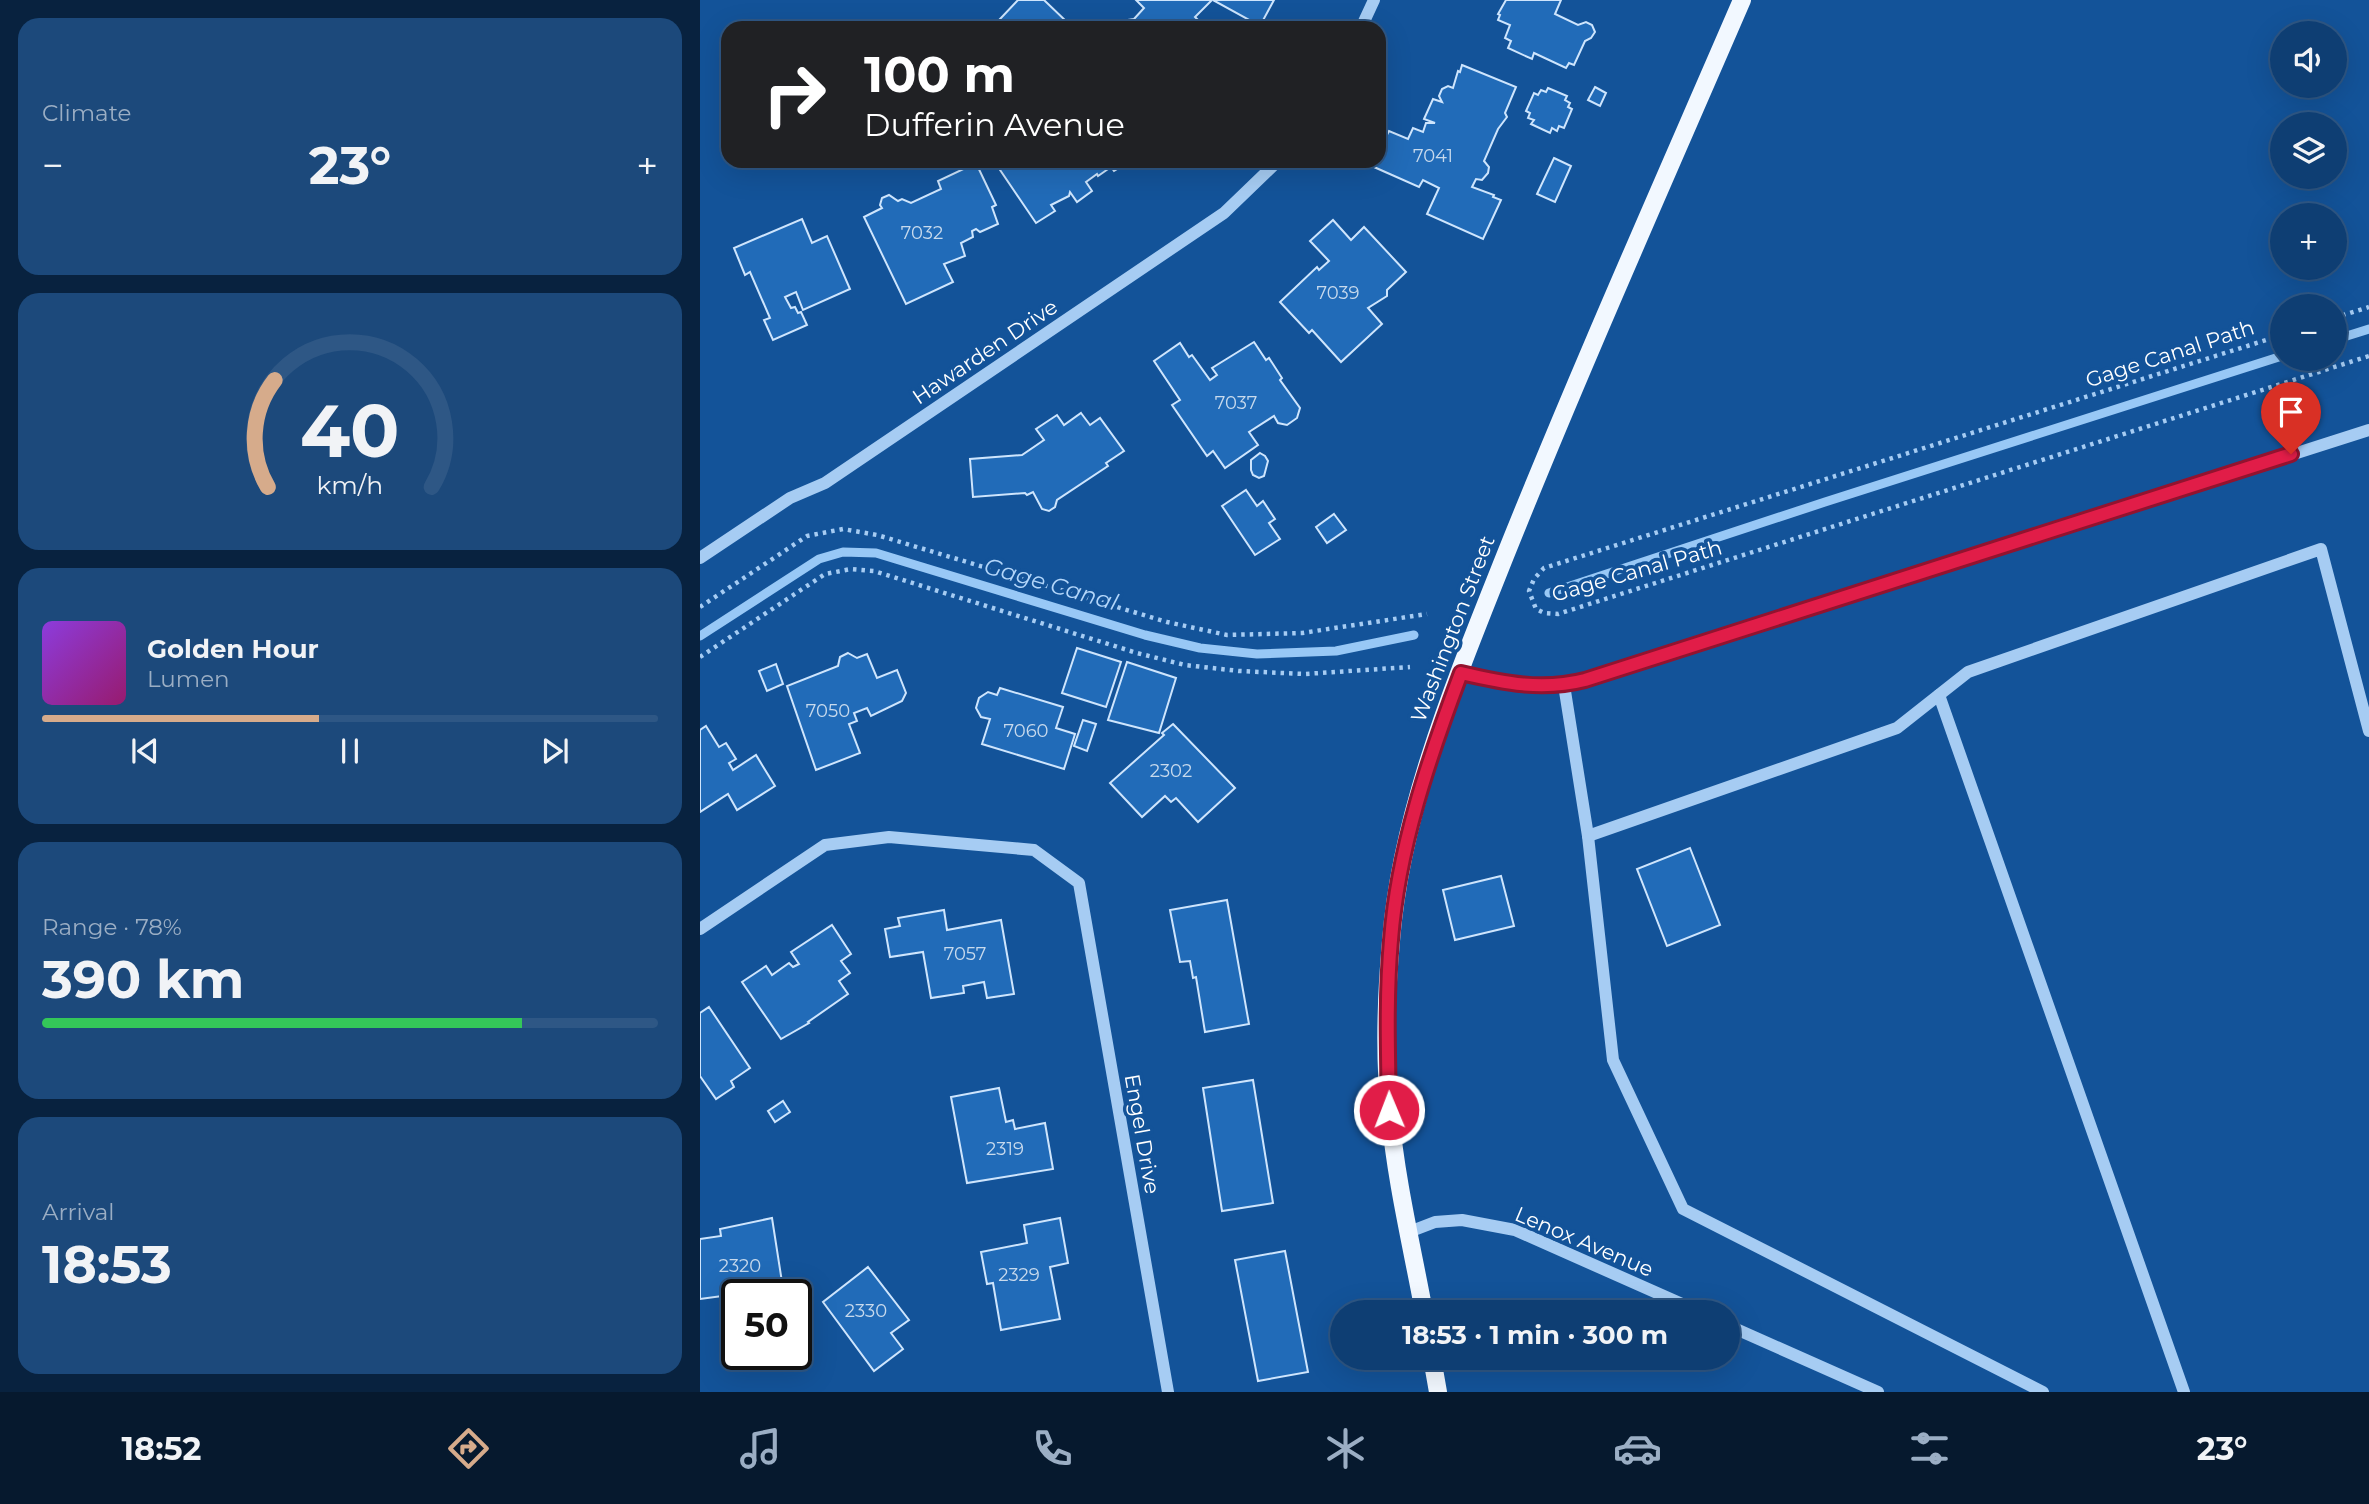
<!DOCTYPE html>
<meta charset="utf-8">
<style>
body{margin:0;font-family:Montserrat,sans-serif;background:#1c497b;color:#f1f3f6;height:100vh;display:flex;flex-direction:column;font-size:26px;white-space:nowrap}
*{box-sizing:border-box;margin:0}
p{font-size:23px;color:#9baec4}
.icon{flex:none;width:38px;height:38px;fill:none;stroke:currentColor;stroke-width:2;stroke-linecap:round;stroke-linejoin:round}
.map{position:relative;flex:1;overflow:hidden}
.drawer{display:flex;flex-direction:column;gap:18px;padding:18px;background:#08223f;width:700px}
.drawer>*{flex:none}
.hud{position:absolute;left:21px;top:21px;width:665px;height:147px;border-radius:21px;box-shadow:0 7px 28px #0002,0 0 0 2px #2e5785;background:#202124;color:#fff;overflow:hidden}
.controls{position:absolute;left:1570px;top:21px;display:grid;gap:14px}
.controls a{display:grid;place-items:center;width:77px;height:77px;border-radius:50%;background:#0e3e73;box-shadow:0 7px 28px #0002,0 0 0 2px #2e5785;font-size:35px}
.speed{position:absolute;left:21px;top:1279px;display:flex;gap:14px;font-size:35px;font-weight:700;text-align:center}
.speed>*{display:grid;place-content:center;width:91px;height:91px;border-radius:50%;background:#0e3e73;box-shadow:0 7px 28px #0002,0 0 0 2px #2e5785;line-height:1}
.speed .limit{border:4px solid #111;border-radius:10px;background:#fff;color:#111}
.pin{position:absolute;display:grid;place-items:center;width:60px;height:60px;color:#fff;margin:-72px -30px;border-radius:50% 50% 50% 0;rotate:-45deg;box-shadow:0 0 7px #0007}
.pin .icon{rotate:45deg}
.me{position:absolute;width:77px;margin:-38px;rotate:359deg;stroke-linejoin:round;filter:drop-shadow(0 0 5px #0008)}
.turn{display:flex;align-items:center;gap:24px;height:147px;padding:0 28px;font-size:32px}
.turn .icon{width:91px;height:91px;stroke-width:2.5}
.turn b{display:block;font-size:49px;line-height:60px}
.big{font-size:52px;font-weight:700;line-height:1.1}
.drawer .card{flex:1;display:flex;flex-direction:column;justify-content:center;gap:10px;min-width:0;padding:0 24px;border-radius:21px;background:#1c497b}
.drawer .dial{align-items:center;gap:0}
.dial svg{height:182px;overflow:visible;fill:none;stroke:#2e5785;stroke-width:7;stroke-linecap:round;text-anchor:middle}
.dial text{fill:#f1f3f6;stroke:none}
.song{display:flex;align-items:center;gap:21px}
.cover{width:84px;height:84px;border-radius:10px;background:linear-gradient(135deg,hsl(270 70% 55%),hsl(320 70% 35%))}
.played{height:7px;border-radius:4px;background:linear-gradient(90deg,#d6ab8b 45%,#2e5785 45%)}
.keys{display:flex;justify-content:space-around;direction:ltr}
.heat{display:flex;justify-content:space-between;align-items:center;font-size:38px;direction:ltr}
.charge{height:10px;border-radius:5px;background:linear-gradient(90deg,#34c759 78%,#2e5785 0)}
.trip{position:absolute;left:630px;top:1300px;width:410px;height:70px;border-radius:35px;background:#0e3e73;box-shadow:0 7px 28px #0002,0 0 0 2px #2e5785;font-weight:700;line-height:70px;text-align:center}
.menu{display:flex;height:112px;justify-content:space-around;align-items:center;background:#06192e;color:#9baec4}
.menu .icon{width:49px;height:49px}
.menu .active{color:#d6ab8b}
.menu b{font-size:32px;color:#f1f3f6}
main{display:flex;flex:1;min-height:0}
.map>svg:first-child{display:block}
</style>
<main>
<section class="drawer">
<div class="card"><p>Climate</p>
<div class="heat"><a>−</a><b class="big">23°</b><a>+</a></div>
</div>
<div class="card dial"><svg viewBox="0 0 100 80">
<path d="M14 69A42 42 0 1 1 86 69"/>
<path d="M14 69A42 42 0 0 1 17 22" stroke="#d6ab8b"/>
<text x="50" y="56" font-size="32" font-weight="700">40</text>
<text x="50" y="72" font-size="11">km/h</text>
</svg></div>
<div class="card">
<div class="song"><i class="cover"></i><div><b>Golden Hour</b><p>Lumen</p></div></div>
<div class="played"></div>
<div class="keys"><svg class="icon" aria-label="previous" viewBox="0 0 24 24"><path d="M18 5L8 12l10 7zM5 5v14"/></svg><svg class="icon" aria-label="pause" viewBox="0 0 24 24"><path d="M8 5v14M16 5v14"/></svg><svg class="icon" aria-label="next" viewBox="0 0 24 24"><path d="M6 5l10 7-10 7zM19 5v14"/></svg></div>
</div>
<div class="card"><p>Range · 78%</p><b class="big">390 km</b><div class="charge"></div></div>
<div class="card"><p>Arrival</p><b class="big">18:53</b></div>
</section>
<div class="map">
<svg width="1669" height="1392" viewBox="0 0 1669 1392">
<rect width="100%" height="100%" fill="#135399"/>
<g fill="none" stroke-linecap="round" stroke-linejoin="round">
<g stroke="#98c8f6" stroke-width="9">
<polyline points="1634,340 1669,329"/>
<polyline points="849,593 1125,502 1582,356"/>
<polyline points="0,636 119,559 143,552 176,553 445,635 500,648 557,654 636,651 714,635"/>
</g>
</g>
<g fill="#216bb8" stroke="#cee5fd" stroke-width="2">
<polygon points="318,0 344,0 368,23 363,28 309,28 300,19"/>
<polygon points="436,0 512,0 495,17 506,28 422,28 428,20 434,19 444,8"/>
<polygon points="513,0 574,0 560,26"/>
<polygon points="806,0 861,0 855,14 878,25 886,22 892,25 895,32 891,38 885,41 874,65 869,63 866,68 834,53 832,59 808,48 811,41 805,38 810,25 798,20 800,15 798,14"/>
<polygon points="762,65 816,87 805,113 807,117 798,129 784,161 789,167 788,173 782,180 776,179 772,187 794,195 793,197 801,200 783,239 727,214 739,188 723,180 719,187 674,167 679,161 679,150 689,131 708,139 713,128 723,132 726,123 735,123 724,119 733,99 742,102 739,96 742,89 748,86 753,88 758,71 760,72"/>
<polygon points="895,87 906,93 900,106 888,100"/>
<polygon points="848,88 867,96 865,100 870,103 868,107 872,109 864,128 859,126 857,131 852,128 850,133 831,124 834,120 828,118 830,113 826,111 834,93 838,95 841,90 846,92"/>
<polygon points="854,158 871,166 855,202 837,194"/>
<polygon points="294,161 430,161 414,171 411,167 398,176 397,174 386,182 392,191 377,202 370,192 369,196 351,205 355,211 336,223"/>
<polygon points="276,163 296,205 292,207 298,224 280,232 276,229 272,231 273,237 261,243 265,256 244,264 253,282 206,304 164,217 182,208 180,205 182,198 189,195 198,201 202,199 211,203 241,189 238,181"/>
<polygon points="102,219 112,243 127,236 150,289 103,310 96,292 85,297 91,308 95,307 98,313 101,312 107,325 73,340 64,320 70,318 50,272 45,275 34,248"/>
<polygon points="633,220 651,240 664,227 706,272 687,290 687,296 668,308 682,324 641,362 612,330 609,333 580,302 617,267 619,270 629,261 610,241"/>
<polygon points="554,342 566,360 569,358 582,378 580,380 600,408 597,418 587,425 578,423 574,416 549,432 558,445 525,468 513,451 507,456 472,405 480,400 454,361 480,343 489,357 492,355 510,380 517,375 512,368"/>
<polygon points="381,413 390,425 400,418 424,451 406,463 408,466 357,500 355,507 349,511 342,509 333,492 327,495 325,493 273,497 270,459 322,455 344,440 336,429 357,415 364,425"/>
<polygon points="560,453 565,456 568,461 564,476 559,478 553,475 551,470 551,460"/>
<polygon points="546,490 557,506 563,501 575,519 569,523 580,539 555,555 522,506"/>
<polygon points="634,514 646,530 627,543 616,527"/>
<polygon points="377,648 421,662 406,707 362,693"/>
<polygon points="148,653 157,658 167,654 177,678 197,670 206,693 202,701 171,716 167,708 154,713 157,721 149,724 160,753 116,770 87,686 138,666 140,657"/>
<polygon points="427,662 476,678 459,733 408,720"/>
<polygon points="76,664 83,684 67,691 59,671"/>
<polygon points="300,688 363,707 356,728 375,734 364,769 282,744 290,719 281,717 276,708 279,698 288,692 297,695"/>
<polygon points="383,720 396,724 387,751 374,746"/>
<polygon points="473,724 535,788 498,822 476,798 471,802 465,796 442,817 410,783 464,735 462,733"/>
<polygon points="6,726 19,747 26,743 36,759 29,763 33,770 56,755 75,786 37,810 28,794 0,812 0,730"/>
<polygon points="990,848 1020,925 967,946 937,869"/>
<polygon points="801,876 814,926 755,940 743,890"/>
<polygon points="527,900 549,1024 505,1032 496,977 493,978 490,961 480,962 470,910"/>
<polygon points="244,910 247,930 301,920 314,994 287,998 284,982 263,986 264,993 231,998 223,952 190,957 185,929 200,926 198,918"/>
<polygon points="132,925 151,954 141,961 150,973 139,981 148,994 108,1022 109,1023 81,1039 42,982 66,966 72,975 89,963 93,967 99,964 91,952"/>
<polygon points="9,1007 50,1068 31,1081 34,1087 16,1099 0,1076 0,1013"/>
<polygon points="553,1080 573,1203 522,1211 503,1088"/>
<polygon points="299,1088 306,1122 313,1120 315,1129 345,1123 353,1169 267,1183 251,1097"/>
<polygon points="83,1101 90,1112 75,1122 68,1111"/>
<polygon points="72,1218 84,1295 37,1294 0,1299 0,1239 21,1236 20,1229"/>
<polygon points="360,1218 368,1263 350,1267 360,1319 301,1330 293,1283 287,1284 281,1252 327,1243 324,1225"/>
<polygon points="585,1251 608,1372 558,1381 535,1260"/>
<polygon points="168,1267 209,1320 191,1333 203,1349 174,1371 123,1302"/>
</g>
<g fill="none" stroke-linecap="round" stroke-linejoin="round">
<g stroke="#a6ccf3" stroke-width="4.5" stroke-dasharray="3.5 5" stroke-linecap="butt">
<polyline points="1634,318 1669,307"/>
<polyline points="1582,335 844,568 834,579 829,591 836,609 844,613 858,614 1669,356"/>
<polyline points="0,607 107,536 143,529 177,535 467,622 527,635 602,633 727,614"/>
<polyline points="0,657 125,574 151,569 174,571 437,653 485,665 539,671 605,674 710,667"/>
</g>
<g stroke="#a6ccf3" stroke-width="12">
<polyline points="661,28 674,0"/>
<polyline points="0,558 90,498 125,483 524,213 578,161"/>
<path d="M761 672C803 683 842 691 885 680L1669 430"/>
<polyline points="864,685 888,836 913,1060 983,1209 1343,1392"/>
<polyline points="1239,695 1484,1392"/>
<polyline points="888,836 1197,728 1268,672 1621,549 1669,731"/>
<polyline points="0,929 125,845 189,837 334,850 379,883 468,1392"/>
<polyline points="709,1232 735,1222 762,1220 815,1230 1000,1312"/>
<polyline points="1027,1325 1178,1392"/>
</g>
<g stroke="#f2f8ff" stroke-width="18">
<path d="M724 1312C712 1247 696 1181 690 1114 684 1057 686 997 691 941 701 810 757 677 805 556 880 369 962 185 1042 0"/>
<polyline points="732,1358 738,1392"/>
</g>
</g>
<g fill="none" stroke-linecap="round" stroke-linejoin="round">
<defs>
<path id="route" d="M689 1110C688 1053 686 996 691 940 698 848 729 758 761 673 804 683 842 691 885 680L1591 454"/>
</defs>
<use href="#route" stroke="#92132f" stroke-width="18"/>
<use href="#route" stroke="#e11d48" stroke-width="12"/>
</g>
<g text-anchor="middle" stroke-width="7" stroke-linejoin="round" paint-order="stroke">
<g font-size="18" fill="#c8daed">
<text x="733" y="162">7041</text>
<text x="222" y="239">7032</text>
<text x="638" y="299">7039</text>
<text x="536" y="409">7037</text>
<text x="128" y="717">7050</text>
<text x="326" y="737">7060</text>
<text x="471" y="777">2302</text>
<text x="265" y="960">7057</text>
<text x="305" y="1155">2319</text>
<text x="40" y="1272">2320</text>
<text x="319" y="1281">2329</text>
<text x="166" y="1317">2330</text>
</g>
<g font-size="21" fill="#fff" stroke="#135399">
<text transform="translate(285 352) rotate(-34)" y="7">Hawarden Drive</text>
<text transform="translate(1470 354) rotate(-18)" y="7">Gage Canal Path</text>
<text transform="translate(937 571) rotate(-16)" y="7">Gage Canal Path</text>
<text transform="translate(753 629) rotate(-69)" y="7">Washington Street</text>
<text transform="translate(442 1134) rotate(80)" y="7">Engel Drive</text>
<text transform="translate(884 1242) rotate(23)" y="7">Lenox Avenue</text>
</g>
<g font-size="23" font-style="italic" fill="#b3d6fa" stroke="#135399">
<text transform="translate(351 584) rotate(16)" y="8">Gage Canal</text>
</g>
</g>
</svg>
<div class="controls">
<a><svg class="icon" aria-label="sound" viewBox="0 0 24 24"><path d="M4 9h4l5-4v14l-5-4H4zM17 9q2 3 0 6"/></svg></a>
<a><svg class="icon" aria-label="layers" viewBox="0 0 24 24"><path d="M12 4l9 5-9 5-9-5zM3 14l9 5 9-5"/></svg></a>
<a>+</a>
<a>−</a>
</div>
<div class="speed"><div class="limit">50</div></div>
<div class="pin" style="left:1591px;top:454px;background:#d93025"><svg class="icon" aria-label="arrive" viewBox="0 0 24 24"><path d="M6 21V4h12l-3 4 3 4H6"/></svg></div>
<svg class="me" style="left:689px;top:1110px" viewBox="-20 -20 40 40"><circle r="17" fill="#e11d48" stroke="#fff" stroke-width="3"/><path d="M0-11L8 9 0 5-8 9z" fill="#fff"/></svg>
<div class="trip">18:53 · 1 min · 300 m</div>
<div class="hud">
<div class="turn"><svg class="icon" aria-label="right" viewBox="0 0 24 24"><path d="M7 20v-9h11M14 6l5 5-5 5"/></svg><div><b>100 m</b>Dufferin Avenue</div></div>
</div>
</div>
</main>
<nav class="menu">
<b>18:52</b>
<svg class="icon active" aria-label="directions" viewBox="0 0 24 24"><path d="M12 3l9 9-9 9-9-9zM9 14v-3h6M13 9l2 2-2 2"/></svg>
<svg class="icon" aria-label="music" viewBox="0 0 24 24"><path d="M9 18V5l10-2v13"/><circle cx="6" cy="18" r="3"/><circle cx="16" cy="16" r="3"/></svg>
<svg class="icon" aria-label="phone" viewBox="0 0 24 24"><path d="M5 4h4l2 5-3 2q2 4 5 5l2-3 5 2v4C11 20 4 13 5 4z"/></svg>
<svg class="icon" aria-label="climate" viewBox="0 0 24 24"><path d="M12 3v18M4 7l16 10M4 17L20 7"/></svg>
<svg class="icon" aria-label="car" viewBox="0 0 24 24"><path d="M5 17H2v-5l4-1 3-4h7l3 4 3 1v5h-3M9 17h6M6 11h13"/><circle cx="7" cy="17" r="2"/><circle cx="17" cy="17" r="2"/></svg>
<svg class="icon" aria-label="filters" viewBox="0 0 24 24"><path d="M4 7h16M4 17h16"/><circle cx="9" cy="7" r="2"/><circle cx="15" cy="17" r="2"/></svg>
<b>23°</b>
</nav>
